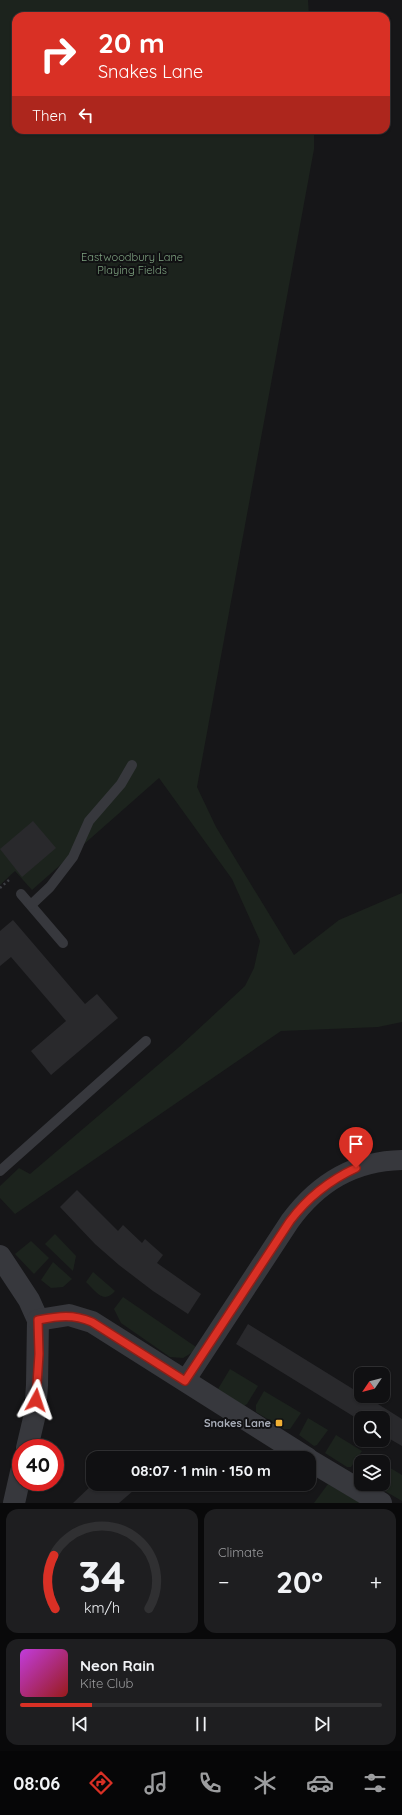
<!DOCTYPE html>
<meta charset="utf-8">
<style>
body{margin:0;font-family:Quicksand,sans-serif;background:#1e1e20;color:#f1f3f6;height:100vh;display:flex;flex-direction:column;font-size:15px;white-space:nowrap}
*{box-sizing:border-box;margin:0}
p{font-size:13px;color:#9c9d9f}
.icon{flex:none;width:22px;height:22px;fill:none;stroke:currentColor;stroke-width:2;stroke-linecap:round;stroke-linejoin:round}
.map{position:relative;height:1503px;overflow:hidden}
.side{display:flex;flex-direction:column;gap:6px;padding:6px;background:#09090a;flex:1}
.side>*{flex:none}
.banner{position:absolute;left:12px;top:12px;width:378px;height:122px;border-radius:12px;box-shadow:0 1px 3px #0004,0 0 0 1px #303032;background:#d93025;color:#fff;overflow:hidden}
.needle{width:26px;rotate:235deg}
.tools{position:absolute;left:354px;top:1367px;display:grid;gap:8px}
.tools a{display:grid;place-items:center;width:36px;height:36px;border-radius:8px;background:#101012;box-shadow:0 1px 3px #0004,0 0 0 1px #303032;font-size:20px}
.speed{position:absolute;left:12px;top:1439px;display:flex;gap:8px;font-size:20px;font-weight:700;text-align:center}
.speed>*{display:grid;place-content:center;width:52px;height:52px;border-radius:50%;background:#101012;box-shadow:0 1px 3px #0004,0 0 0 1px #303032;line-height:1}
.speed .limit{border:6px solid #d22;background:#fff;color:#111}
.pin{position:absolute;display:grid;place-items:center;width:34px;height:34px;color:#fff;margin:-41px -17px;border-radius:50% 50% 50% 0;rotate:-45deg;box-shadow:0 0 4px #0007}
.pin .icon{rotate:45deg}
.me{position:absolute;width:44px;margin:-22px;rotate:5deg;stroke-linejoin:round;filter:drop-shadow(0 0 3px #0008)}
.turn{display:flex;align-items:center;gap:14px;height:84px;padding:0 20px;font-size:18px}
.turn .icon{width:52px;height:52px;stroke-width:2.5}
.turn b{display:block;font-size:28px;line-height:34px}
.then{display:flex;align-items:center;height:38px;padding:0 20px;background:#0003;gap:8px;font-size:15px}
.big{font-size:30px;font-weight:700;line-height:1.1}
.side .widget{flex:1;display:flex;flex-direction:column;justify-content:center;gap:6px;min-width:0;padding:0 14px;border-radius:12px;background:#1e1e20}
.side .dial{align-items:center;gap:0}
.dial svg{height:104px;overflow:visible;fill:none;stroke:#303032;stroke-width:7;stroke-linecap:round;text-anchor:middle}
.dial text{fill:#f1f3f6;stroke:none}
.song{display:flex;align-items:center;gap:12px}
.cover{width:48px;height:48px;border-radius:6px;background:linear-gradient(135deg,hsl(290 70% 55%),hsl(0 70% 35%))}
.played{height:4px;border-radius:2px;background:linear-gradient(90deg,#d93025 20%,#303032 20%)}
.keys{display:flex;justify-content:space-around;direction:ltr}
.heat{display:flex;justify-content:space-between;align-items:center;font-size:22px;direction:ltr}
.side .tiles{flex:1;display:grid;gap:6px;grid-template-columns:1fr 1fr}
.widget:last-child{grid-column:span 2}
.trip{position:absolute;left:86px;top:1451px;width:230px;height:40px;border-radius:12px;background:#101012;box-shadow:0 1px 3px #0004,0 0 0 1px #303032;font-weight:700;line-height:40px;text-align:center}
.menu{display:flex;height:64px;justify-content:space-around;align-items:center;background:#060607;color:#9c9d9f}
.menu .icon{width:28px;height:28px}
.menu .selected{color:#d93025}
.menu b{font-size:18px;color:#f1f3f6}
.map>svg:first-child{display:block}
</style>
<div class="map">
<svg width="402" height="1503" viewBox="0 0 402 1503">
<rect width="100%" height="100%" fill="#161618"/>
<g fill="#1c231d">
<polygon points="0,0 308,0 309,16 16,16 16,130 314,130 314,149 197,787 216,827 294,955 339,920 402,893 402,1022 378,1027 281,1031 15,1214 0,1198 0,1186 19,1168 30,1174 178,1048 245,986 254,968 260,941 232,879 159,778 32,890 15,871 0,885"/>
<polygon points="55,1234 76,1256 73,1271 45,1244"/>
<polygon points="31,1241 49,1258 34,1274 15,1254"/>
<polygon points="53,1262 72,1279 63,1287 51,1288 41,1280"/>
<path d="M93 1272 115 1291C103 1305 96 1291 86 1282Z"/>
<polygon points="123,1297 196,1347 193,1352 183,1358 170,1357 121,1323 114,1309"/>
<polygon points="230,1369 258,1386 247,1404 244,1406 218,1389"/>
<polygon points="264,1391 301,1413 290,1429 284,1429 256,1412 256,1405"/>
<polygon points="308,1418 328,1430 317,1445 314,1446 299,1435"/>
<polygon points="336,1435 362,1451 351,1467 347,1467 325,1453"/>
<polygon points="387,1466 402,1475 402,1501 378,1487 377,1484 383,1484 383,1473"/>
<polygon points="328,1484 361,1503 314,1503"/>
</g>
<g fill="#29292c">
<polygon points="33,821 56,848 22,877 0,849"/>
<polygon points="13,920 85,1004 97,994 118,1018 51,1075 31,1051 66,1021 11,957 0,966 0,931"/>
<polygon points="77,1190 118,1231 123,1225 142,1243 145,1239 163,1255 157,1263 201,1294 188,1314 153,1291 119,1265 95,1244 60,1207"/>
<polygon points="248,1324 361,1394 361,1396 365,1396 402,1419 402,1446 383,1435 383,1418 361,1418 361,1421 236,1344"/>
<polygon points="93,1484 141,1484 119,1503 73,1503"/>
</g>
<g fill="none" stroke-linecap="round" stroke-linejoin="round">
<polyline stroke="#3d3f44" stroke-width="2.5" stroke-dasharray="2 3" stroke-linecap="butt" points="0,888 9,880 11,882"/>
<g stroke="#37383d" stroke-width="10">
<polyline points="21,894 63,943"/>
<polyline points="31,905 50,887 73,857 89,821 121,784 132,765"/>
<polyline points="0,1171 146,1041"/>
</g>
<path stroke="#37383d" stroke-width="20" d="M185 1381 290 1221C318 1183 353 1161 402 1160"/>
<g stroke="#37383d" stroke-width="22">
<polyline points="0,1256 29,1300 38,1320 37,1385 35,1414 27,1448"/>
<polyline points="38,1320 69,1315 92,1322 307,1458"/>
<polyline points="309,1460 381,1503"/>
<polyline points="14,1503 21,1472"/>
</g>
</g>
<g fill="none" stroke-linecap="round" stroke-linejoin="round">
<defs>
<path id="route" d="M36 1400 39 1354 38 1320C59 1316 73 1314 92 1322L185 1381 290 1221C308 1197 328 1181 356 1168"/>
</defs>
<use href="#route" stroke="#8d1f18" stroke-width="10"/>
<use href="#route" stroke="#d93025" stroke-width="7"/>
</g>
<rect fill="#f2b134" stroke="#111113" stroke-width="1.5" x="275" y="1419" width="8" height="8" rx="2"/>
<g text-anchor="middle" stroke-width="4" stroke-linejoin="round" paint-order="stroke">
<g font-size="11" fill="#7fa381" stroke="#111113">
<text x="132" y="261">Eastwoodbury Lane<tspan x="132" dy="13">Playing Fields</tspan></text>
</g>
<g font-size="11" font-weight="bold" fill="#a8adb8" stroke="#111113" text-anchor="end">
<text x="271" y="1427">Snakes Lane</text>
</g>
</g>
</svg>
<div class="tools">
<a><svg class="needle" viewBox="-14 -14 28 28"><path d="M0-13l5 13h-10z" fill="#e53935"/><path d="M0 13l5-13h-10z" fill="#9c9d9f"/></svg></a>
<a><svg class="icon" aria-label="search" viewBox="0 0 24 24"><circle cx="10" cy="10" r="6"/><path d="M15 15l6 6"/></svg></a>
<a><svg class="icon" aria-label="layers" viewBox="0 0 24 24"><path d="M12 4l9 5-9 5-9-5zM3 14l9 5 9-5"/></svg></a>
</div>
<div class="speed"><div class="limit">40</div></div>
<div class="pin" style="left:356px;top:1168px;background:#d93025"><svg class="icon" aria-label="arrive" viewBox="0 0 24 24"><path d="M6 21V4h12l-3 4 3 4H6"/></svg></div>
<svg class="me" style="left:36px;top:1400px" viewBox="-20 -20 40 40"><path d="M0-17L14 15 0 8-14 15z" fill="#d93025" stroke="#fff" stroke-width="4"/></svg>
<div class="trip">08:07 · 1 min · 150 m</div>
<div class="banner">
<div class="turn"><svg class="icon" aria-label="right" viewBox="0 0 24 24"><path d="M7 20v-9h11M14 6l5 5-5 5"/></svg><div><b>20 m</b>Snakes Lane</div></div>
<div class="then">Then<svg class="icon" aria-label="left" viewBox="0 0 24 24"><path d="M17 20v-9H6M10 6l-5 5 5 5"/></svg></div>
</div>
</div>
<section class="side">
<div class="tiles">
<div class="widget dial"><svg viewBox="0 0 100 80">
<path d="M14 69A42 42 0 1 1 86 69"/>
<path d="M14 69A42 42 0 0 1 13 28" stroke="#d93025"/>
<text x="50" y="56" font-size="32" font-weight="700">34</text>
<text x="50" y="72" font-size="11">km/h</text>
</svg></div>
<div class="widget"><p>Climate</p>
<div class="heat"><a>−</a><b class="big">20°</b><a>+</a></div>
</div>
<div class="widget">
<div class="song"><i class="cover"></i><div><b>Neon Rain</b><p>Kite Club</p></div></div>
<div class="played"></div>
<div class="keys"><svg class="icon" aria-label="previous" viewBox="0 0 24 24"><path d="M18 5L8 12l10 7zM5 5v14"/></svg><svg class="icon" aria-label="pause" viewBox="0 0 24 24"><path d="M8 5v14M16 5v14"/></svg><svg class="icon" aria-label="next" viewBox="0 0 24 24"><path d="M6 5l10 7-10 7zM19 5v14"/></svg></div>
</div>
</div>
</section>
<nav class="menu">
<b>08:06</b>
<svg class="icon selected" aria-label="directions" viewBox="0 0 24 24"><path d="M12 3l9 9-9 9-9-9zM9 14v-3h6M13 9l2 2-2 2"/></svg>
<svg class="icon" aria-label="music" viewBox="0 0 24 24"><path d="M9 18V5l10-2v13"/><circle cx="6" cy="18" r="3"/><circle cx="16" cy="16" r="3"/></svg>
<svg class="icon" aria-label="phone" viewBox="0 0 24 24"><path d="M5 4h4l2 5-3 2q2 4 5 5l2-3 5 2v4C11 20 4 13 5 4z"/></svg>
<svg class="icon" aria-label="climate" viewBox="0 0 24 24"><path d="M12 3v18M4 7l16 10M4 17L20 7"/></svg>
<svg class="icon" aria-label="car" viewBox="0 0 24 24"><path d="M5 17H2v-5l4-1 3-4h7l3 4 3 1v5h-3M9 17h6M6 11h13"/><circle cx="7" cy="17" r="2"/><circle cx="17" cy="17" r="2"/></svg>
<svg class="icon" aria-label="filters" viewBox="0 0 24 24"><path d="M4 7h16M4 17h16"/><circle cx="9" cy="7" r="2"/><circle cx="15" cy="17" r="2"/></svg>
</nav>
